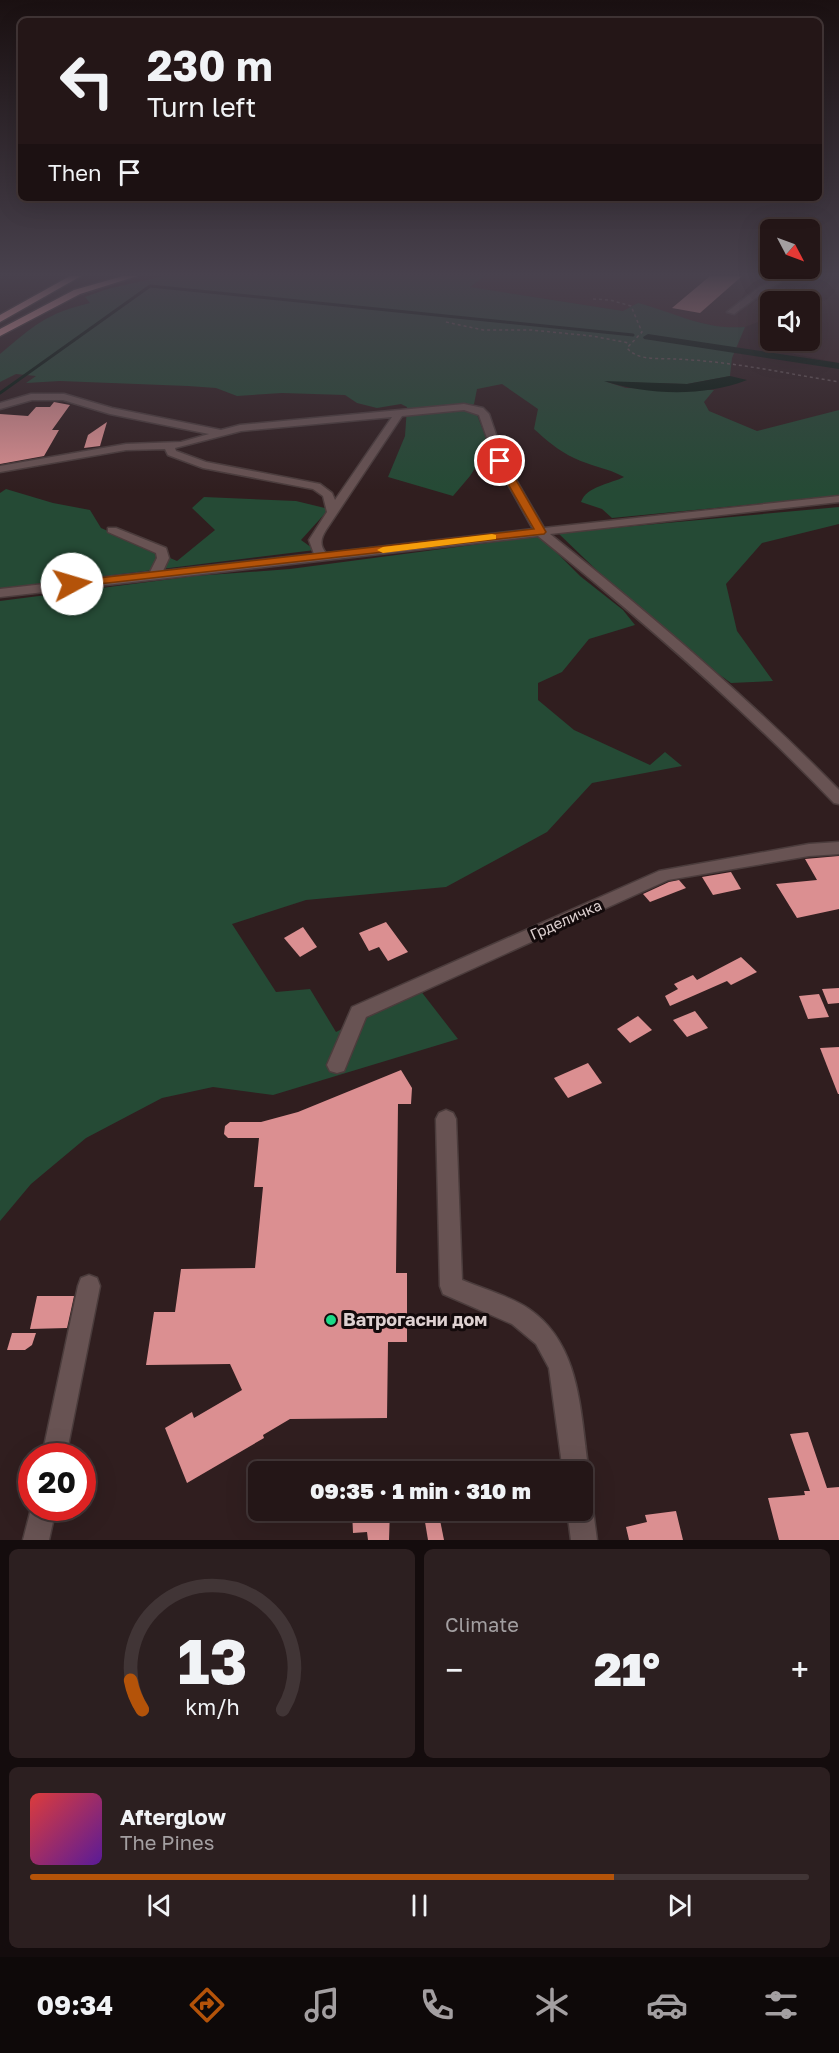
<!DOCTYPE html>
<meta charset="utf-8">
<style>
body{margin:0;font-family:"Golos Text",sans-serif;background:#2c1f20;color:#f1f3f6;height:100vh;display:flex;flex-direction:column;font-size:22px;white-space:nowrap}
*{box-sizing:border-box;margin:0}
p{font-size:20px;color:#a39fa1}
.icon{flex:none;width:33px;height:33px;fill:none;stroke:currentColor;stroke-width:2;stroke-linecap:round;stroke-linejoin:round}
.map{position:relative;height:1540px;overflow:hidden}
.details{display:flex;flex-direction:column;gap:9px;padding:9px;background:#140c0d;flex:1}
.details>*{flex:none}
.top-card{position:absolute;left:18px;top:18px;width:804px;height:183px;border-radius:9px;box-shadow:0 6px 24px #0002,0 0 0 2px #413536;background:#241617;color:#f1f3f6;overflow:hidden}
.needle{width:39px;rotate:131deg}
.tools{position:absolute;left:760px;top:219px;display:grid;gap:12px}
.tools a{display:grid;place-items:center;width:60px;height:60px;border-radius:9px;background:#241617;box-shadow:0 6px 24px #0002,0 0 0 2px #413536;font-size:30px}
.speed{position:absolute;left:18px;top:1443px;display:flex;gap:12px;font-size:30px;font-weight:700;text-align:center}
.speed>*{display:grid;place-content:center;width:78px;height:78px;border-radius:50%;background:#241617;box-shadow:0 6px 24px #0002,0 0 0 2px #413536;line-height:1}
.speed .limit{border:9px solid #d22;background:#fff;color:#111}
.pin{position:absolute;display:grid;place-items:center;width:51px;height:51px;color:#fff;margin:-26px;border:3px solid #fff;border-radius:50%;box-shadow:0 2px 6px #0007}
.me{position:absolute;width:66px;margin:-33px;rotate:84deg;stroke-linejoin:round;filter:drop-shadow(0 0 4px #0008)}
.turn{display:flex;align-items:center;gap:21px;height:126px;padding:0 30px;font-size:27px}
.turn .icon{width:78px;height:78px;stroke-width:2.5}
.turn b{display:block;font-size:42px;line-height:51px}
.then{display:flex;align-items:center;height:57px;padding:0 30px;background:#0003;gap:12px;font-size:22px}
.big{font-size:45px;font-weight:800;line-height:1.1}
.details .tile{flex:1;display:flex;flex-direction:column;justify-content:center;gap:9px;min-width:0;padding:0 21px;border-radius:9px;background:#2c1f20}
.details .dial{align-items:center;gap:0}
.dial svg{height:156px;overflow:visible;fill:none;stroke:#413536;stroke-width:7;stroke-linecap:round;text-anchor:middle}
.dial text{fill:#f1f3f6;stroke:none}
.song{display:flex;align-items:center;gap:18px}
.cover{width:72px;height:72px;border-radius:9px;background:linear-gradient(135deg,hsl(0 70% 55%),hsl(270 70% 35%))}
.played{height:6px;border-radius:3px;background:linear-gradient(90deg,#b45309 75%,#413536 75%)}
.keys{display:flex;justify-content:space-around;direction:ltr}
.heat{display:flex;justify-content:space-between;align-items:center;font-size:33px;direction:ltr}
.details .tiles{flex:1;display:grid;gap:9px;grid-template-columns:1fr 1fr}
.tile:last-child{grid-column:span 2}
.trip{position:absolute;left:248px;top:1461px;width:345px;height:60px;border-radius:9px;background:#241617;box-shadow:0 6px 24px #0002,0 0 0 2px #413536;font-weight:800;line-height:60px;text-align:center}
.menu{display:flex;height:96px;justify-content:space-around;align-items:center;background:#0e0909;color:#a39fa1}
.menu .icon{width:42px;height:42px}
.menu .on{color:#b45309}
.menu b{font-size:27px;color:#f1f3f6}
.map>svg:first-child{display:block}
</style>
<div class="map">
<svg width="839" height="1540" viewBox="0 0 839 1540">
<rect width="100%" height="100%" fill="#301e1f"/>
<g fill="#3d2526">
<polygon points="485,276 811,276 790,301 771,302 771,317 745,327 725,328 679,318 646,305 623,311 469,287"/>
<polygon points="813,280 839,284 839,363 770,349 772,341 810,340 810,302 793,301"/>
</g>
<g fill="#254a35">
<path d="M164 276H485L470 287 623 311 638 303C677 313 703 330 745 327L732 358 730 376 687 384 607 382 626 388 714 390 704 402 709 411 757 431 839 410V496L612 518 602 509 581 502C587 486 610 484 624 477 608 468 590 466 574 458 559 451 546 440 534 429L538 409 502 384 477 389 474 404 467 409 476 412 489 446 470 476 453 496 388 477 405 436 407 407 401 404 377 408 357 403 345 395 282 393 237 396 216 388 188 386 60 381 26 383 36 376 16 374 0 382V354C33 326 47 313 90 303L85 297 107 289Z"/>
<polygon points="6,489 53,503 90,510 101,528 177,561 215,530 192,508 204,497 296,501 329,509 301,540 315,550 0,589 0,493"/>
<polygon points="839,507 839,524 762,543 726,584 737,631 773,681 731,683 664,635 558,533"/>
<polygon points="540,536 580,576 623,610 635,625 589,639 562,672 538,683 538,700 574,730 650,765 665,752 682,766 592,783 547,832 446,887 306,900 232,924 276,992 310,989 336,1032 420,990 458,1039 273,1095 213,1087 162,1098 86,1138 31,1184 0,1221 0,601 195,576 290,569"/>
</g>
<path fill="#04190d" d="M730 376 747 380C704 397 647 395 604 381L687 384Z"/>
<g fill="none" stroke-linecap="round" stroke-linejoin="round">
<polyline stroke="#04190d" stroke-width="3" points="0,393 150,286 633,335"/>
<polygon fill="#04190d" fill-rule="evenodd" points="648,334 839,363 839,369 644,339 643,337"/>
</g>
<g fill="#db8f91">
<polygon points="710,276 742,276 700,313 672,308"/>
<polygon points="54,402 70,405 52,430 59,430 44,456 0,464 0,414 28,416 36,407 50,407"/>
<polygon points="107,422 100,446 84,448 88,435"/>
<polygon points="839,856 839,909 797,918 776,884 817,880 805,859"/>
<polygon points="731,872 741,889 713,895 702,877"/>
<polygon points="679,880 686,888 650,902 643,894 669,882"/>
<polygon points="386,922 408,952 388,961 379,947 369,951 359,933"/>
<polygon points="303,927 317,947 300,957 284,938"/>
<polygon points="741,957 757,972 731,985 727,981 670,1006 665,996 678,989 674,984 693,975 697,980"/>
<polygon points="839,988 839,1003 828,1004 822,989"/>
<polygon points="819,994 829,1017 808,1019 799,996"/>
<polygon points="695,1011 708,1028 687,1037 673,1020"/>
<polygon points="638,1016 652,1030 630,1043 617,1029"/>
<polygon points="839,1047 839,1094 838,1094 820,1048"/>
<polygon points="588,1063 602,1083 568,1098 554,1078"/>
<polygon points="401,1070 412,1088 411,1104 398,1104 396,1273 407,1273 407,1342 388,1342 387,1418 290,1419 263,1435 264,1438 187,1483 165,1428 192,1412 194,1418 242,1390 230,1364 146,1365 154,1312 175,1312 181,1269 255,1268 263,1187 254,1187 259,1138 228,1138 224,1134 225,1126 230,1122 261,1122 298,1112"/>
<polygon points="37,1296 74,1296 67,1328 30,1329"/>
<polygon points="12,1333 36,1333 32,1345 25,1350 7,1350"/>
<polygon points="808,1432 827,1488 839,1487 839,1540 779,1540 768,1498 805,1495 804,1491 810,1491 790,1434"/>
<polygon points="352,1510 390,1510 389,1540 368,1540 367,1532 353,1533"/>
<polygon points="423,1510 438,1510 444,1540 428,1540"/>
<polygon points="676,1511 683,1540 629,1540 626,1527 647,1522 645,1515"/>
</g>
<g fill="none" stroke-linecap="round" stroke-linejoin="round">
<defs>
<g id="minor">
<polygon points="782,276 791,276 764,292 734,314 727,312 758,288"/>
<path d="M31 394H64L112 408 221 430 240 425 464 404 483 408 489 414 505 461 544 528 839 496V502L550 534C651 615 749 698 839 790V804L834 803C741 706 642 620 538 536L0 597V589L150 572 157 558 156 553 108 532V528H116L166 548 169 558 163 571 314 554 309 540 327 512 323 496 313 489 203 468 168 455 165 449 126 450 0 472V466L126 444 181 442 209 434 110 414 63 400H32L0 409V403ZM464 410 479 415 495 461 533 529 326 553C319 545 321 538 326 530L402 416ZM392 417 335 500 332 493 320 484 206 462 176 451 175 448 241 431Z"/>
<polygon points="839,842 839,854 809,856 668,880 366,1017 344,1071 337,1073 330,1071 327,1065 352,1007 659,871 809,844"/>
<path d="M446 1110 453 1113 456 1119 462 1280C483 1289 510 1296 529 1309 582 1345 580 1415 589 1472L582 1482V1472H563L549 1368 536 1344 512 1324 443 1294 440 1286 436 1119 439 1113Z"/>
<polygon points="89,1275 97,1278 100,1286 66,1456 42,1456 78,1286 81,1278"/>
<polygon points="582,1498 589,1501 593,1510 597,1540 571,1540 567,1510 582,1510"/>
<polygon points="32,1505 32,1508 56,1508 49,1540 23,1540"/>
</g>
<g id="highway">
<polygon points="70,276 81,276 0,322 0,315"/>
<polygon points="123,276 137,276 80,294 0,336 0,329 74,290"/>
</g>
</defs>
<use href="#minor" stroke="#4b3c3c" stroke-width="3"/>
<use href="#highway" stroke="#4b3c3c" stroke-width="3"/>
<g stroke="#6b5b5c" stroke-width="1.5" stroke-dasharray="3 3" stroke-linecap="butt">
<path d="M593 299 610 300 631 306 642 332 627 348C638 361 658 358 674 359 730 361 784 373 839 382"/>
<polyline points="446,322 483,330 531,330 592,336 629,343"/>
</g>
<use href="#minor" fill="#685353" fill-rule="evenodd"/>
<use href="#highway" fill="#f4a5a7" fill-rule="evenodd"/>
</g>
<linearGradient id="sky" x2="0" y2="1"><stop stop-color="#1a1011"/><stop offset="0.56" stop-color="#48414d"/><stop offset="1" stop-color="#48414d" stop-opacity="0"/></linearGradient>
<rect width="839" height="491" fill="url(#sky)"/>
<polygon fill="#b45309" stroke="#753606" stroke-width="1.5" points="497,459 505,461 546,532 544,534 72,587 67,584 72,581 534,529 495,461"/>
<polygon fill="#f59e0b" points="492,534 496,535 496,539 383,553 377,550 383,547"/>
<circle fill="#1cd988" stroke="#130a0b" stroke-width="2" cx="331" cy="1320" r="6"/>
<g text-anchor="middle" stroke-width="6" stroke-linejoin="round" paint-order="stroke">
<g font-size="15" fill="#ded1d1" stroke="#130a0b">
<text transform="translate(566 920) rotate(-24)" y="5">Грделичка</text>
</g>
<g font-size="18" font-weight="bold" fill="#ded1d1" stroke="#130a0b" text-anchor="start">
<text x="343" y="1326">Ватрогасни дом</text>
</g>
</g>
</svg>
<div class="tools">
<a><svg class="needle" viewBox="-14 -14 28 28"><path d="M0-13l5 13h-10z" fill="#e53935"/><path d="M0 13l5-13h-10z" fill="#a39fa1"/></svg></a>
<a><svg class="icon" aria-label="sound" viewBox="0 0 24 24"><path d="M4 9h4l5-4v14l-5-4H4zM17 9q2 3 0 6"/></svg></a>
</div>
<div class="speed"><div class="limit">20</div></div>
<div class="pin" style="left:500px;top:461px;background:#d93025"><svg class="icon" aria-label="arrive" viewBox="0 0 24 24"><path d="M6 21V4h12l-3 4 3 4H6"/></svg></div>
<svg class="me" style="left:72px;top:584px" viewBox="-20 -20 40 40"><circle r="19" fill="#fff"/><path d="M0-13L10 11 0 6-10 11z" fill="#b45309"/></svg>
<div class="trip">09:35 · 1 min · 310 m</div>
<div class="top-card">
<div class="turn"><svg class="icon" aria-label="left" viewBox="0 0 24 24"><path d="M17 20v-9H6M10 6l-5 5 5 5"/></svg><div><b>230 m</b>Turn left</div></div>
<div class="then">Then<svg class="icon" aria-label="arrive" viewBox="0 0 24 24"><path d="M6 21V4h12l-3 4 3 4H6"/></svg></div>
</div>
</div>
<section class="details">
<div class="tiles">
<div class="tile dial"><svg viewBox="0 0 100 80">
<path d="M14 69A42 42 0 1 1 86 69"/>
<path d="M14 69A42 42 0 0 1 8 54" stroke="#b45309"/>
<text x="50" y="56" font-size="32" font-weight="700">13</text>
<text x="50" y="72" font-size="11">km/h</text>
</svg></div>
<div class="tile"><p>Climate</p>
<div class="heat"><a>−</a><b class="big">21°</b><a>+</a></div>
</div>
<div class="tile">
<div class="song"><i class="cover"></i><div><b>Afterglow</b><p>The Pines</p></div></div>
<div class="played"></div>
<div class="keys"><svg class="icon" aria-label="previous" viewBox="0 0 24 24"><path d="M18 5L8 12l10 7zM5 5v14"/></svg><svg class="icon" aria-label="pause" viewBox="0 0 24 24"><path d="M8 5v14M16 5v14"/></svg><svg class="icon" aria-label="next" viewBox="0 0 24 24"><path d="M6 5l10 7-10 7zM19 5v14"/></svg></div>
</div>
</div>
</section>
<nav class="menu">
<b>09:34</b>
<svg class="icon on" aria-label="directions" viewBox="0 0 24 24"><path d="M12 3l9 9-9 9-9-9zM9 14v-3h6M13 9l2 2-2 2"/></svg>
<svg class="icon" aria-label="music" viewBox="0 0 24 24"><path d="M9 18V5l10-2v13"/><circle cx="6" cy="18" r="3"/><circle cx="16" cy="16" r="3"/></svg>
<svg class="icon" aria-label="phone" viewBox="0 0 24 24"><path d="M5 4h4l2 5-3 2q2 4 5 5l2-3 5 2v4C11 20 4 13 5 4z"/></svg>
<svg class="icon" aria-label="climate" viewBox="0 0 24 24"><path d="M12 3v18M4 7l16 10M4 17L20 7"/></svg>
<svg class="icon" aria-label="car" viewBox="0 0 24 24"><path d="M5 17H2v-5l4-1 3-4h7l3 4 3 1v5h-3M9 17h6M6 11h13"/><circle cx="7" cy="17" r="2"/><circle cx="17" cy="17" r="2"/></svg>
<svg class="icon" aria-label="filters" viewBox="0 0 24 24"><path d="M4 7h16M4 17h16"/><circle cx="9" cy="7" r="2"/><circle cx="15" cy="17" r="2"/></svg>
</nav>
